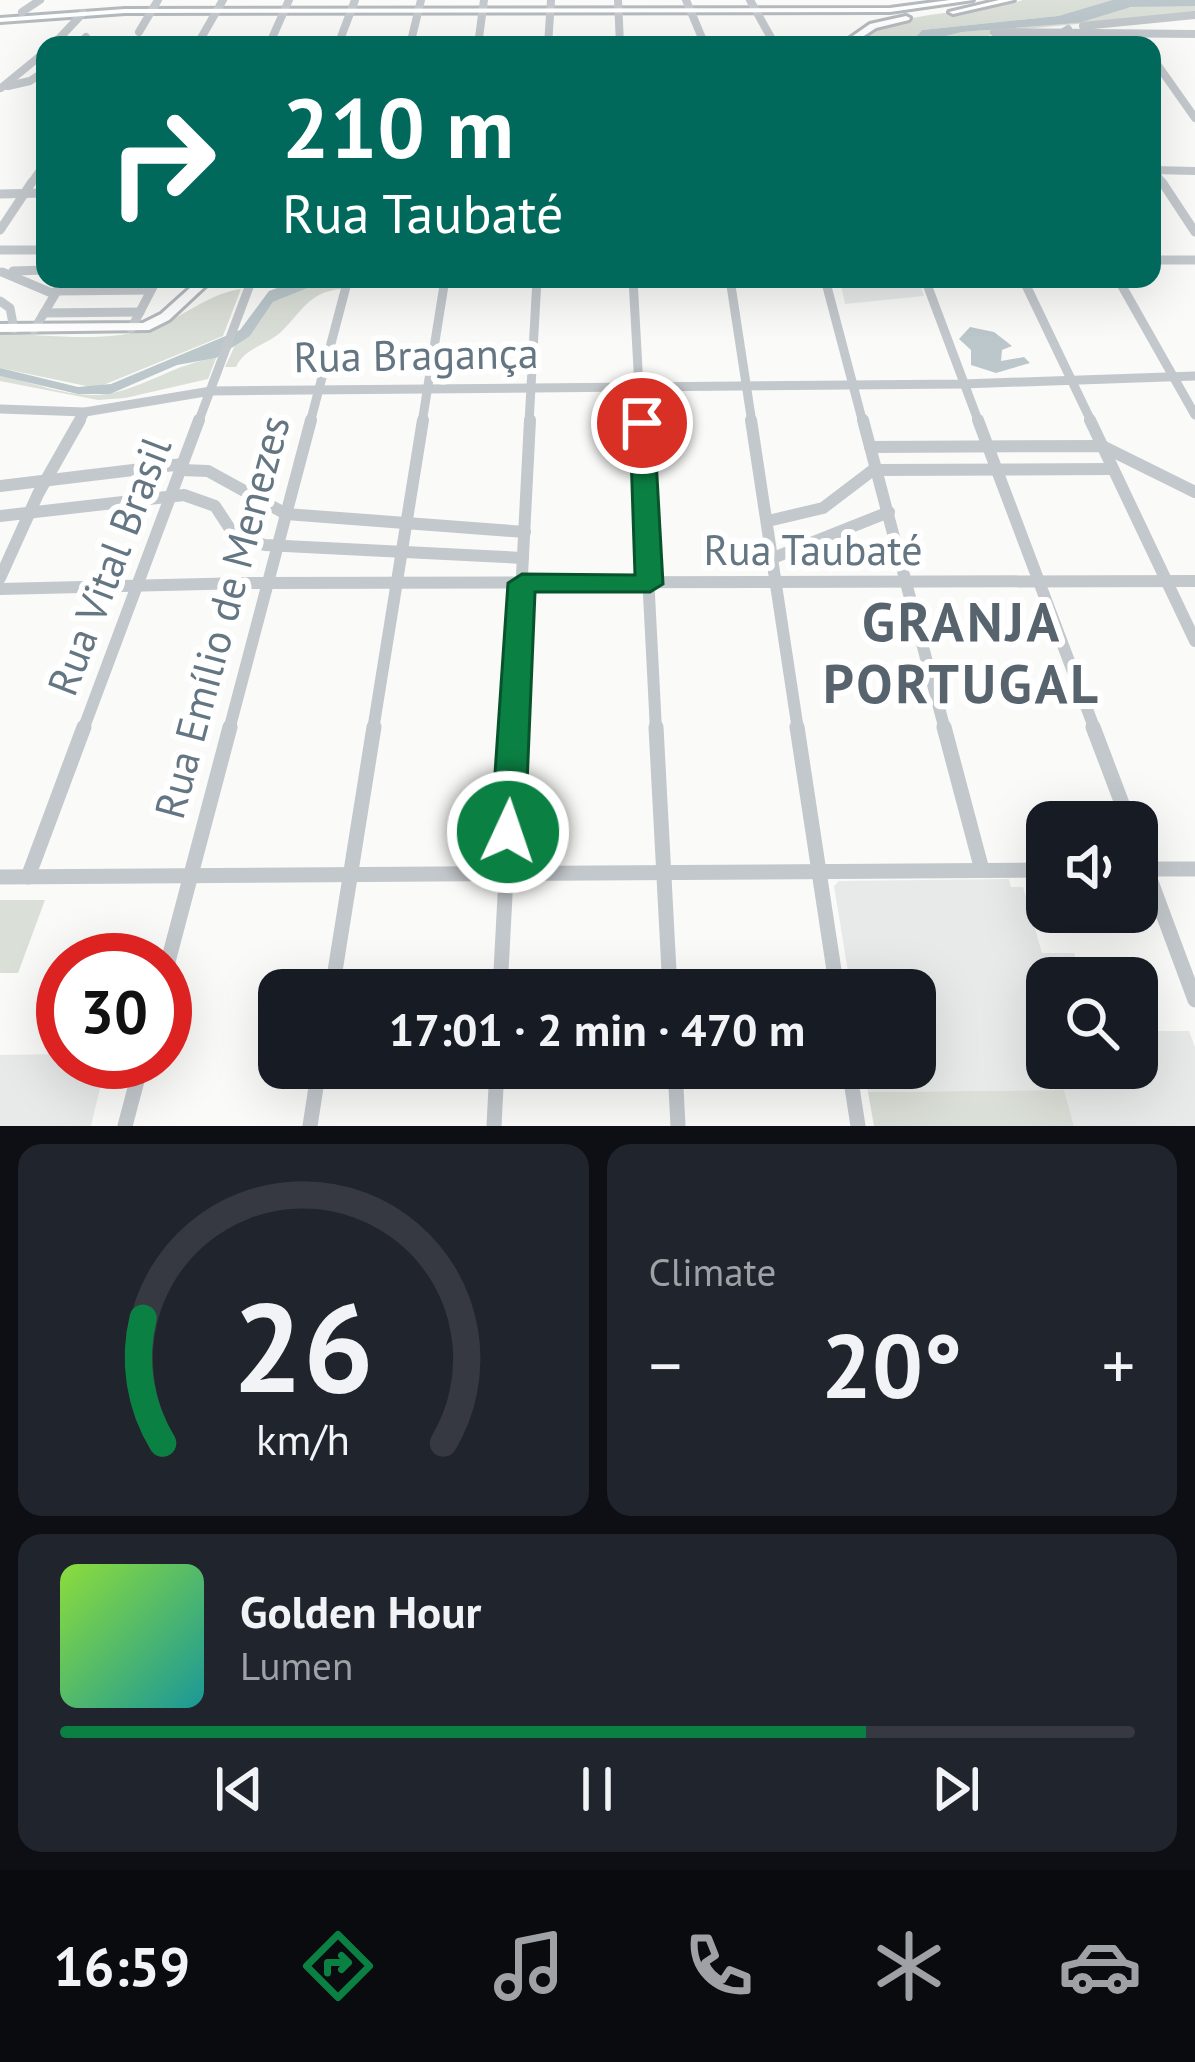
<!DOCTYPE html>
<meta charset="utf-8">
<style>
body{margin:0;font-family:"PT Sans",sans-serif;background:#20242c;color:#f1f3f6;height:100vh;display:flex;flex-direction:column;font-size:45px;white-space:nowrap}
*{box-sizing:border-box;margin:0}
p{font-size:39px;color:#9ea1a6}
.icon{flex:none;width:66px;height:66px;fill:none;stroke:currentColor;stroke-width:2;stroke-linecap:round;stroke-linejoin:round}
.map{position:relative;height:1126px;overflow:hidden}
.side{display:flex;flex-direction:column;gap:18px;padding:18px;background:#0d0f14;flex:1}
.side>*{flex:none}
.top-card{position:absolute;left:36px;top:36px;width:1125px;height:252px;border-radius:24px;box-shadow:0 12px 48px #0002;background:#00695c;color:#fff;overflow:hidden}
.tools{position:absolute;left:1026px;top:801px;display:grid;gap:24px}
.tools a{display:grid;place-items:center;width:132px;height:132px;border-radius:24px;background:#171b24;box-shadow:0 12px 48px #0002;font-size:60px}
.speed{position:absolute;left:36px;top:933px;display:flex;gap:24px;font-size:60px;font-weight:700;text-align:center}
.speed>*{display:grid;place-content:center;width:156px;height:156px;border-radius:50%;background:#171b24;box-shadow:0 12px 48px #0002;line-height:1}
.speed .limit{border:18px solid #d22;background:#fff;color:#111}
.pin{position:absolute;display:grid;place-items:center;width:102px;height:102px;color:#fff;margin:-51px;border:6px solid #fff;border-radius:50%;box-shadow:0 3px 12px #0007}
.me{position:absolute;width:132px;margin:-66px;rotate:3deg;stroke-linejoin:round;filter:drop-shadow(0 0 9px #0008)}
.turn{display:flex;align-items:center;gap:42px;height:252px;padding:0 48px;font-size:54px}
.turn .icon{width:156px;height:156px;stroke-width:2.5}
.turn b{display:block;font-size:84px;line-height:102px}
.big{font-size:90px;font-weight:700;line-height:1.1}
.side .tile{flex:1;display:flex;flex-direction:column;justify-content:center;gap:18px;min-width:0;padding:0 42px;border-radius:24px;background:#20242c}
.side .dial{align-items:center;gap:0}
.dial svg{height:312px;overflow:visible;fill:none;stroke:#363941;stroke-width:7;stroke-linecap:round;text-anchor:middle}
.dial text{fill:#f1f3f6;stroke:none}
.song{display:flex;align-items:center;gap:36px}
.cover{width:144px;height:144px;border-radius:18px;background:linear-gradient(135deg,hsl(90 70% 55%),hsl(180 70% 35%))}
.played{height:12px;border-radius:6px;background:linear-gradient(90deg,#0b8043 75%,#363941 75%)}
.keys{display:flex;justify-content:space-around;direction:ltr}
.heat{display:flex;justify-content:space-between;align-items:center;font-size:66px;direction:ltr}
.side .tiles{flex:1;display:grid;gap:18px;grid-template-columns:1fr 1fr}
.tile:last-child{grid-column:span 2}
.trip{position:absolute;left:258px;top:969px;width:678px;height:120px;border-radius:24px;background:#171b24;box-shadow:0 12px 48px #0002;font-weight:700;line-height:120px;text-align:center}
.tab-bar{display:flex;height:192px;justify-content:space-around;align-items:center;background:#090b0e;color:#9ea1a6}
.tab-bar .icon{width:84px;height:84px}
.tab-bar .selected{color:#0b8043}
.tab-bar b{font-size:54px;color:#f1f3f6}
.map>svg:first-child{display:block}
</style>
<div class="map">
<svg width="1195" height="1126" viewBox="0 0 1195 1126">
<rect width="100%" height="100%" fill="#fafaf8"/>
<g fill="#e8e9e9">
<polygon points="840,280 919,280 924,296 845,304"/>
<polygon points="1009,879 1011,887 1023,887 1042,953 1074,953 1082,978 1047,978 1047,1068 1137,1068 1137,1031 1189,1031 1195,1047 1195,1126 1074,1126 1064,1090 868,1092 864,1068 915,1068 915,990 851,990 834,886 839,881"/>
<polygon points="63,1054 63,1062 106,1063 91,1126 0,1126 0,1055"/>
</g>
<g fill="#dadfd7">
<path d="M1023 0H1112L1058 16 922 30 909 45H847C897 7 965 17 1023 0Z"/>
<polygon points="1167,4 1195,6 1195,13 993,32 981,45 937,45 946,36 962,32 1078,23 1112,9"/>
<path d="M330 279H343L341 289C308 292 302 312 281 332 267 345 244 348 236 367H225L236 343 250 336 273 302Z"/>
<path d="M241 289 223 336 96 388 0 368V333C46 335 113 344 157 326 187 315 208 294 241 289Z"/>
<path d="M216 358 208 379 125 398 98 400 0 381V376C34 382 70 399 106 394 145 388 176 363 216 358Z"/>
<polygon points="0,900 45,900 18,973 0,973"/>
<polygon points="1064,1090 1074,1126 874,1126 868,1092"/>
</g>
<g fill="#bbc7cb">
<polygon points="1112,0 1195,0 1195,6 1131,7 1078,23 962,32 946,36 937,45 909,45 922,30 1058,16"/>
<polygon points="302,279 330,279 273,302 250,336 216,358 177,365 110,394 78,394 0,376 0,368 78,387 111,384 240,330 269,291"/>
<polygon points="970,327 994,332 1012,346 1002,350 1001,361 1024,357 1030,363 996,373 971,365 971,350 959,339"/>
</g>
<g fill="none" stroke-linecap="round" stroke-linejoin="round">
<defs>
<g id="major">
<polygon points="950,0 973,0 890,12 125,13 0,22 0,18 125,9 890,8"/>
<polygon points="999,0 1014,0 953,14 949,12"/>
<polygon points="906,16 910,18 909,20 876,28 850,45 840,45 870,24"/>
<polygon points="200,279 213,279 169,320 149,330 0,332 0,324 143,323 161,314"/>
</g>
</defs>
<use href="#major" stroke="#b5babe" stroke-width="6"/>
<g stroke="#c3c8cc" stroke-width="8">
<polyline points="618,0 620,45"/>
<polyline points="686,0 705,45"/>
<polyline points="750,0 775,45"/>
<polyline points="22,12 40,0"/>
<polyline points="1083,26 1195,15"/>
<polyline points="1068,29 1059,35 1072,41 1069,44"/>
<polyline points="139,32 158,0"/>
<polyline points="998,38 994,32 1195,34"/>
<polyline points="53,45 83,13"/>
<polyline points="78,45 86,37"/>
<polyline points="197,45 223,0"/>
<polyline points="269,45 289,0"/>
<polyline points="338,45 355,0"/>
<polyline points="410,45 421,0"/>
<polyline points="478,45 484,0"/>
<polyline points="548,45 551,0"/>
<polyline points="1152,57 1195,118"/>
<polyline points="8,86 30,81 45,71"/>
<polyline points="1,88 45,52"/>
<polyline points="1152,168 1164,185"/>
<polyline points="1152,170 1195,171"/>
<polyline points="30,185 45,163"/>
</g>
<g stroke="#c3c8cc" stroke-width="9">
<polyline points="1162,182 1195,232"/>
<polyline points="0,194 45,193"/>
<polyline points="0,230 32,182"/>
<polyline points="0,250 45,250"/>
<polyline points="1152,260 1195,260"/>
<polyline points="13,271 45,270"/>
<polyline points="2,272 54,294"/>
<polyline points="633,279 641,423"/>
<polyline points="730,279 752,423"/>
<polyline points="825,279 863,423"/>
<polyline points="925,279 979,423"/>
<polyline points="1023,279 1092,423"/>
<polyline points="1118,279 1195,415"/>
<polyline points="56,291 151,290"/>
<polyline points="0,301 10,308 14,329"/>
<polyline points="44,313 140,312"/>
<polyline points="131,329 157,279"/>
<polyline points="34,330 64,279"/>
<polyline points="0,409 85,412 211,391 963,384 1195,376"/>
<polyline points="79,423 85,412"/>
<polyline points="198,423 252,279"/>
<polyline points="310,423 348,279"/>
<polyline points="422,423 445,279"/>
<polyline points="529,423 537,279"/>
</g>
<g stroke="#c3c8cc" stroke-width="12">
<polyline points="640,420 656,730"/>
<polyline points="751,420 798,730"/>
<polyline points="863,420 945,730"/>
<polyline points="978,420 1095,730"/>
<polyline points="1090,420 1195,641"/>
<polyline points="870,447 1102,446 1195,492"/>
<polyline points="181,470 208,471 286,514 525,532"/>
<polyline points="0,486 183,464"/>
<polyline points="0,516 184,495 215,506 236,538 265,545 523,558"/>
<polyline points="768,521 823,508 873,470 1112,469"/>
<polyline points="773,558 889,512"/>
<polyline points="0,578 38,494 80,420"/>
<polyline points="0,589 246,583 1195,581"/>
<polyline points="83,730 199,420"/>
<polyline points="229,730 311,420"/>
<polyline points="373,730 423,420"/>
<polyline points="514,730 530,420"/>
</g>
<g stroke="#c3c8cc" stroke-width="15">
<polyline points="656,727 670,990"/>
<polyline points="797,727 837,990"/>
<polyline points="944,727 982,870"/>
<polyline points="1093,727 1129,822"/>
<polyline points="1137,844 1195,1000"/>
<polyline points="1137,869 1195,869"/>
<polyline points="0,877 1047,870"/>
<polyline points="28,877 84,727"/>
<polyline points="165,973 230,727"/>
<polyline points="332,990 374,727"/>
<polyline points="500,990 514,727"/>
<polyline points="675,1068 678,1126"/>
<polyline points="849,1068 858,1126"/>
<polyline points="125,1126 142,1062"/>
<polyline points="310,1126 319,1068"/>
<polyline points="494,1126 497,1068"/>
</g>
<use href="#major" fill="#fff" fill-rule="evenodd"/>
</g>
<polygon fill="#0b8043" stroke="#07532c" stroke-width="3" points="642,416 654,423 663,584 650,592 535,592 525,832 520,841 508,845 496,841 491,832 508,583 522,574 635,575 630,423"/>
<g text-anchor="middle" stroke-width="12" stroke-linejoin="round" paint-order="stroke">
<g font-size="42" fill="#657683" stroke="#fff">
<text transform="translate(416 355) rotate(-1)" y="15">Rua Bragança</text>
<text x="813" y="565">Rua Taubaté</text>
<text transform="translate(109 566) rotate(-69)" y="15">Rua Vital Brasil</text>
<text transform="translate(222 617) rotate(-75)" y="15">Rua Emílio de Menezes</text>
</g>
<g font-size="54" font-weight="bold" letter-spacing="3" fill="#57646e" stroke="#fff">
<text x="962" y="641">GRANJA<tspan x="962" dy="62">PORTUGAL</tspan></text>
</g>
</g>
</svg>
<div class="tools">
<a><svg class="icon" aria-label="sound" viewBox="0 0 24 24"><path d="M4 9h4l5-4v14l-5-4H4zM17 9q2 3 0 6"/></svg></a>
<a><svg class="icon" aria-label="search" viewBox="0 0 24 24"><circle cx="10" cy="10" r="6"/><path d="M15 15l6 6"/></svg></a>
</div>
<div class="speed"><div class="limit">30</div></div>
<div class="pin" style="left:642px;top:423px;background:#d93025"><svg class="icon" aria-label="arrive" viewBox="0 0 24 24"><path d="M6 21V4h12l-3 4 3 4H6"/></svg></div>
<svg class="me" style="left:508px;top:832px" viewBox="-20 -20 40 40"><circle r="17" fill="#0b8043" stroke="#fff" stroke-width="3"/><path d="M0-11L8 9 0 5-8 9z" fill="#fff"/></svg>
<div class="trip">17:01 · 2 min · 470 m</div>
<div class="top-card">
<div class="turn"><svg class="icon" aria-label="right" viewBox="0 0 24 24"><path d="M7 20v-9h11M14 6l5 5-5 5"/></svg><div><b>210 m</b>Rua Taubaté</div></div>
</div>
</div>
<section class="side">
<div class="tiles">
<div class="tile dial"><svg viewBox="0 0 100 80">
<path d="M14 69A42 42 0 1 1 86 69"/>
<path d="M14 69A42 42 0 0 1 9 37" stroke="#0b8043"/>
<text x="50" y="56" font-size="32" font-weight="700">26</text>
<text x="50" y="72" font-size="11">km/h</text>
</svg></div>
<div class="tile"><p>Climate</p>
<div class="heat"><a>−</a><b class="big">20°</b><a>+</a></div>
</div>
<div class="tile">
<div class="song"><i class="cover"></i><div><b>Golden Hour</b><p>Lumen</p></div></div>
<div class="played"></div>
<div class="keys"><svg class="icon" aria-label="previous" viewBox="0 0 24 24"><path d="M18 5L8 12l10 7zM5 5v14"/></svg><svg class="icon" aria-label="pause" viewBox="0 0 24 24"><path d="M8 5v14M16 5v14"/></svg><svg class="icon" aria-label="next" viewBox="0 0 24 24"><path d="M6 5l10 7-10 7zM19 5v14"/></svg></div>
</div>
</div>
</section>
<nav class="tab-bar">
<b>16:59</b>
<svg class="icon selected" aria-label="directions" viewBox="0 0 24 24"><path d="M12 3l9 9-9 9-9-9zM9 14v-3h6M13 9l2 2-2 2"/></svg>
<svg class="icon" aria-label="music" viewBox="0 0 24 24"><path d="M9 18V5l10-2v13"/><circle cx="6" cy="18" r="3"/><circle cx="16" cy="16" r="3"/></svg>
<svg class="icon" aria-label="phone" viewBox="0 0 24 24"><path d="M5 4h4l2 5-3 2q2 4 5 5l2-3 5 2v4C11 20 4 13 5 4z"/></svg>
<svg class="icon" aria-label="climate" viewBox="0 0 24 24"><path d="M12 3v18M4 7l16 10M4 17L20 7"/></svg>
<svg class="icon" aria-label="car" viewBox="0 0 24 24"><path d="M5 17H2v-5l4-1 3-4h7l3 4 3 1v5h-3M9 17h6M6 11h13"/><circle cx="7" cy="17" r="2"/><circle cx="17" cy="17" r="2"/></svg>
</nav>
